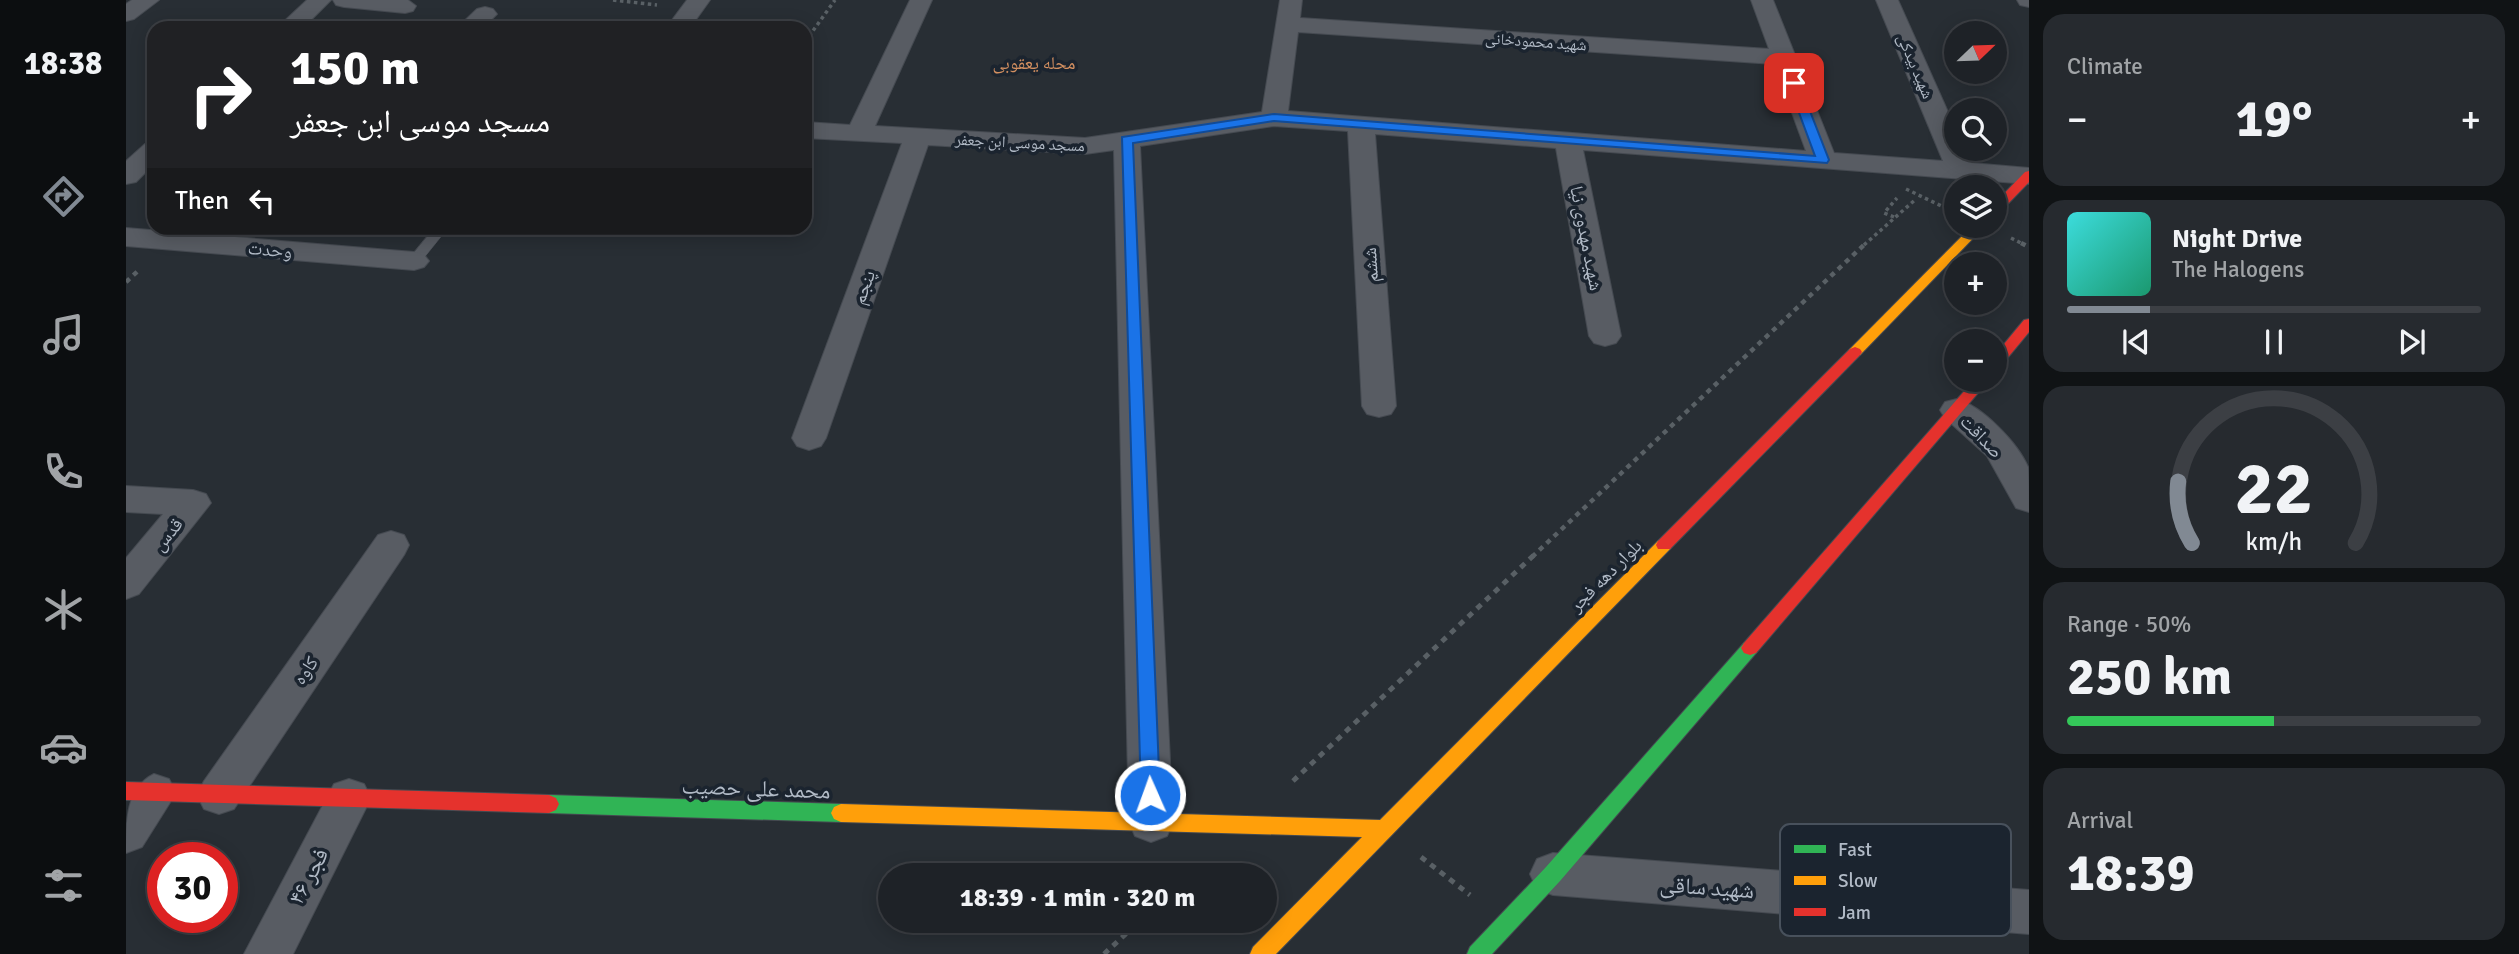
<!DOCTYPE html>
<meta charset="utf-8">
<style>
body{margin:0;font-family:Signika,"Noto Naskh Arabic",sans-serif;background:#262a2f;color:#f1f3f6;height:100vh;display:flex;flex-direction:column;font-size:26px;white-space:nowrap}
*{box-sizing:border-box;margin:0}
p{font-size:23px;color:#a1a4a7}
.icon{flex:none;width:38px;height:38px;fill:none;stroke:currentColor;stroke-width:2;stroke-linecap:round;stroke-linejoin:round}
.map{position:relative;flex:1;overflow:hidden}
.sheet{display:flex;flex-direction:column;gap:14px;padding:14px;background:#101315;width:490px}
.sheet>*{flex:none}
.banner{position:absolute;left:21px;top:21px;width:665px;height:214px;border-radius:21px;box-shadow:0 4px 18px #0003,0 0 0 2px #3c3f44;background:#202124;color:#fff;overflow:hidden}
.needle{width:46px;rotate:67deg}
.fabs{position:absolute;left:1818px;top:21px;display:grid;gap:14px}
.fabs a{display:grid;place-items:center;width:63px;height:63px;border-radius:50%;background:#1e2227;box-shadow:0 4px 18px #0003,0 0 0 2px #3c3f44;font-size:35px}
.speed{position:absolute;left:21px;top:842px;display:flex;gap:14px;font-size:35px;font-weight:700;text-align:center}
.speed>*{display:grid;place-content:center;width:91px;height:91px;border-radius:50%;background:#1e2227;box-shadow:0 4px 18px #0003,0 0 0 2px #3c3f44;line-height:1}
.speed .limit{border:10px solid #d22;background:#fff;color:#111}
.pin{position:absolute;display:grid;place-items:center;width:60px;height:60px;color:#fff;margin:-30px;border-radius:14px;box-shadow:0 4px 10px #0006}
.me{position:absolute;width:77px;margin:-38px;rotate:358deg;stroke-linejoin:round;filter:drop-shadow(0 0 5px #0008)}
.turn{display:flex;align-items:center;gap:24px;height:147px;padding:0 28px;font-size:32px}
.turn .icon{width:91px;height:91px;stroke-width:2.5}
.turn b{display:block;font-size:49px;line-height:60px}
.then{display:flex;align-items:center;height:66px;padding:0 28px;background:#0003;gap:14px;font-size:26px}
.big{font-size:52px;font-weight:700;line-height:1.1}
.sheet .card{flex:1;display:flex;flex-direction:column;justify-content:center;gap:10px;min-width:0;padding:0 24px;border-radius:21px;background:#262a2f}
.sheet .dial{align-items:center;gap:0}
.dial svg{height:182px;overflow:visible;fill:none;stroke:#3c3f44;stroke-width:7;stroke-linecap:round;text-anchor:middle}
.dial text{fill:#f1f3f6;stroke:none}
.song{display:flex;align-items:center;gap:21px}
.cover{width:84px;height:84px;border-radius:10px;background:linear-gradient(135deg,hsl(180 70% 55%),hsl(160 70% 35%))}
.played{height:7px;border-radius:4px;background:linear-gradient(90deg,#818993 20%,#3c3f44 20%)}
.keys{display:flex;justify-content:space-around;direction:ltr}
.heat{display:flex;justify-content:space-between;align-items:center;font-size:38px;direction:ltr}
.charge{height:10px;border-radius:5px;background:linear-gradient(90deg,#34c759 50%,#3c3f44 0)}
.trip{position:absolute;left:752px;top:863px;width:399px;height:70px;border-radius:35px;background:#1e2227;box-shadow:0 4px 18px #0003,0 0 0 2px #3c3f44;font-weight:700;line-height:70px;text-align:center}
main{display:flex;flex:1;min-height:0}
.menu{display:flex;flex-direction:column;width:126px;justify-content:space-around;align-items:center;background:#0c0e10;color:#a1a4a7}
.menu .icon{width:49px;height:49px}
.menu .selected{color:#818993}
.menu b{font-size:32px;color:#f1f3f6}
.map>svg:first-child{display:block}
</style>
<main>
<nav class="menu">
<b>18:38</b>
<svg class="icon selected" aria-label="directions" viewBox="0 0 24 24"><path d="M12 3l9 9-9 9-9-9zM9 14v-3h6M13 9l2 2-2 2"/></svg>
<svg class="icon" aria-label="music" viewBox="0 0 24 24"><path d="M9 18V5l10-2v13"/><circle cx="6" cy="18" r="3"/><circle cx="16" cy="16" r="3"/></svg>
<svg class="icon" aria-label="phone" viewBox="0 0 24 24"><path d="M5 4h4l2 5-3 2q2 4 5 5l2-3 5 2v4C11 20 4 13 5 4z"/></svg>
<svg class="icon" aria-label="climate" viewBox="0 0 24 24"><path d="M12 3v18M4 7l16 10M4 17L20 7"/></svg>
<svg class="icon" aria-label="car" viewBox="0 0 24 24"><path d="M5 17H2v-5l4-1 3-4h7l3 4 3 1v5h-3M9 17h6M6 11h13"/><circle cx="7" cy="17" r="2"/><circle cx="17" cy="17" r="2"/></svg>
<svg class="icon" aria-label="filters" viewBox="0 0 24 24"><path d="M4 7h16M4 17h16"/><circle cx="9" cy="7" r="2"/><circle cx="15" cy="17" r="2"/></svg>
</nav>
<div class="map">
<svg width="1903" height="954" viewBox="0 0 1903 954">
<rect width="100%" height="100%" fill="#282e34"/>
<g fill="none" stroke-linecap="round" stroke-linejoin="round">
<defs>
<polygon id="lane" points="308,228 322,228 293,264 283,264 281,261"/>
<g id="street">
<polygon points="6,0 33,0 8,19 0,21 0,4"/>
<polygon points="181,0 205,0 177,28 151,28"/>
<polygon points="207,0 282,0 290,6 287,11 279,13 218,7 210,5"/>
<polygon points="561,0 584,0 564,28 540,28"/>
<path d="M784 0H806L749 126 959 138 1136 112 1154 0H1176L1174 18 1643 49 1625 0H1647L1708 153 1817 161 1750 0H1772L1830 130V149H1839L1845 163 1903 168V184L1457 150 1495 336 1490 343 1479 346 1468 343 1463 336 1430 148 1249 134 1270 406 1265 414 1253 417 1241 414 1236 406 1222 131 1148 126 1014 146 1047 822 1041 836 1025 842 1009 836 1003 822 988 150 959 154 802 145 700 438 695 446 683 450 671 446 666 438 776 143 679 138V122L724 125ZM1172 32 1648 64 1680 151 1162 111Z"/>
<polygon points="1891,0 1903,0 1903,7 1894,5"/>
<polygon points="359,7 367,9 371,14 357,28 331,28 351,9"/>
<polygon points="28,142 28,164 10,182 0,184 0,161 19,144"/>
<polygon points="0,228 288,252 298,255 303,261 298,267 288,270 0,246"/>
<path d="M1831 399C1856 406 1892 443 1902 467 1903 479 1903 499 1903 512L1890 508 1861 456 1819 418 1814 410 1819 402Z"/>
<polygon points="0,486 67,490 80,494 85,503 13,594 0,599 0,558 37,514 0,512"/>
<polygon points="265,531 278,535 283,545 278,555 108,809 93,814 78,809 71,795 78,781 252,535"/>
<path d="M28 774 43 779 50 793 16 847 0 853C0 820 0 788 28 774Z"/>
<polygon points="223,779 238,784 245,798 167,954 118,954 208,784"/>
<polygon points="1427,853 1903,890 1903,934 1427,895 1411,889 1404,874 1411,859"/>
</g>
<g id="fast">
<polygon points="1624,641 1630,643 1633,648 1630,653 1434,881 1366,954 1341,954 1344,947 1420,867 1618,643"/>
<polygon points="423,795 715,804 722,807 725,813 722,819 715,822 423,813 416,810 413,804 416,798"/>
</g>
<g id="slow">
<polygon points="1846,226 1859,226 1734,355 1724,355 1722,352 1724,349"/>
<polygon points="1538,539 1544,541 1546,545 1544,549 1150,954 1124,954 1127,947 1236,837 715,822 708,819 705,813 708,807 715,804 1254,820 1532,541"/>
</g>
<g id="jam">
<polygon points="1903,171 1903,182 1873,213 1869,214 1869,203 1899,172"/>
<polygon points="1903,319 1903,332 1874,367 1869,369 1869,355 1898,320"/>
<polygon points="1729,347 1734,349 1736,352 1734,355 1544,549 1532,549 1530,545 1532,541 1724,349"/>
<polygon points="1848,380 1863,380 1630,653 1624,655 1618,653 1615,648 1618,643"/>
<polygon points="0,782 423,795 430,798 433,804 430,810 423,813 0,800"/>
</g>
</defs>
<use href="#lane" stroke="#454a51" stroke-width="1"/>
<use href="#street" stroke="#454a51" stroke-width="2"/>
<use href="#fast" stroke="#454a51" stroke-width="2"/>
<use href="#slow" stroke="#454a51" stroke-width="2"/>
<use href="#jam" stroke="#454a51" stroke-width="2"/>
<g stroke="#596065" stroke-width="3.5" stroke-dasharray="3.5 3.5" stroke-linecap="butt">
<polyline points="487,0 531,5"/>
<polyline points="679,42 709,0"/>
<polyline points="1768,217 1758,213 1771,198"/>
<polyline points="1885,238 1899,245"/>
<polyline points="1738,245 1790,199"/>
</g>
<g stroke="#596065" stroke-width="4.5" stroke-dasharray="5 5" stroke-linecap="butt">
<polyline points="1895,243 1903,247"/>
<polyline points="0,282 13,270"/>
<polyline points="1406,557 1740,243"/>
</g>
<g stroke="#596065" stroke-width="5" stroke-dasharray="6 6" stroke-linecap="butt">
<polyline points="1167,781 1408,555"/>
<polyline points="1295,857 1344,895"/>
<polyline points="1066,875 1074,868"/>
<polyline points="978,954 1015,920"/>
</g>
<use href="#lane" fill="#585c63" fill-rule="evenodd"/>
<use href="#street" fill="#585c63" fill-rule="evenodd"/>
<use href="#fast" fill="#30b455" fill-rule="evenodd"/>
<use href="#slow" fill="#ff9f0a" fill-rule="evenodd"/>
<use href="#jam" fill="#e5322d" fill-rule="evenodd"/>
<polyline stroke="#596065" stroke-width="3.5" stroke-dasharray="3.5 3.5" stroke-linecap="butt" points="1780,189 1830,213"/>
</g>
<polygon fill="#1a73e8" stroke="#114b97" stroke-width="2" points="1668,80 1673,83 1703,160 1701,163 1148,121 1007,143 1034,795 1031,801 1024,804 1018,801 1015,795 996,137 1148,114 1689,156 1662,83"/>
<g text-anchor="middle" stroke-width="7" stroke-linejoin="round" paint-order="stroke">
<g font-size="16" fill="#b1bac6" stroke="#1b242f">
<text transform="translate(1410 41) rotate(4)" y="6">شهید محمودخانی</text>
<text transform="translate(1790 66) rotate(67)" y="6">شهید بیدکی</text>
<text transform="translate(894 142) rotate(3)" y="6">مسجد موسی ابن جعفر</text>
</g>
<g font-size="18" fill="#d28f60" stroke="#1b242f">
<text x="908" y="69">محله یعقوبی</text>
</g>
<g font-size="19" fill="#b1bac6" stroke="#1b242f">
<text transform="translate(1461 238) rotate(79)" y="7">شهید مهدوی نیا</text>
<text transform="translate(144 249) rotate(5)" y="7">وحدت</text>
<text transform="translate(1244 265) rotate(-94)" y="7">ششم</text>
<text transform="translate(737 287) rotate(-70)" y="7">پنجم</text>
<text transform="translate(1856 436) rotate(46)" y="7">صداقت</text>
<text transform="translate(41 534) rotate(-51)" y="7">قدس</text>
<text transform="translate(1479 575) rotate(-45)" y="7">بلوار دهه فجر</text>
<text transform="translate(179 670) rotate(-55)" y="7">کاوه</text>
</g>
<g font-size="23" fill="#b1bac6" stroke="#1b242f">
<text transform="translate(630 788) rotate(2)" y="8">محمد علی حصیب</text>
<text transform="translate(182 876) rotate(-62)" y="8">فجر ۴۶</text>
<text transform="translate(1581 887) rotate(4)" y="8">شهید ساقی</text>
</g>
</g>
<rect x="1654" y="824" width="231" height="112" rx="10" fill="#1b242f" stroke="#48515c" stroke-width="2"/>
<rect x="1668" y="845" width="32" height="8" fill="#30b455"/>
<rect x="1668" y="876" width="32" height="9" fill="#ff9f0a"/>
<rect x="1668" y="908" width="32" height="8" fill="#e5322d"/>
<g font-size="19" fill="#b1bac6">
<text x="1712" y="856">Fast</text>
<text x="1712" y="887">Slow</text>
<text x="1712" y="919">Jam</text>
</g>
</svg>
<div class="fabs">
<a><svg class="needle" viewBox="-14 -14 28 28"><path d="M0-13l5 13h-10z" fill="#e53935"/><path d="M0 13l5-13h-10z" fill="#a1a4a7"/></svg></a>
<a><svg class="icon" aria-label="search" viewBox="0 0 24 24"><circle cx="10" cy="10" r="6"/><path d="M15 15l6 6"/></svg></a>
<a><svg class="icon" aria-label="layers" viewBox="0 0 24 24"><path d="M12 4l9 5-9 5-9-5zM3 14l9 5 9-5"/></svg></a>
<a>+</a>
<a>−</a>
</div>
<div class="speed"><div class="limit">30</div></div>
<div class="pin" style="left:1668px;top:83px;background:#d93025"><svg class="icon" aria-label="arrive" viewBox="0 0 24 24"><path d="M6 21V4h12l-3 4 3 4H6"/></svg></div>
<svg class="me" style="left:1024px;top:795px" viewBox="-20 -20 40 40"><circle r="17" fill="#1a73e8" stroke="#fff" stroke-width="3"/><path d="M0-11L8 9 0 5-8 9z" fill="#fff"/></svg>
<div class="trip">18:39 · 1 min · 320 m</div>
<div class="banner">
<div class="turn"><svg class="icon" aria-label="right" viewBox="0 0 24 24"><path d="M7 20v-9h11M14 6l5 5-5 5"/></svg><div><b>150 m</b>مسجد موسی ابن جعفر</div></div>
<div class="then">Then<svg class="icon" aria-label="left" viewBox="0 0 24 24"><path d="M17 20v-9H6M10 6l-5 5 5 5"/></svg></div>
</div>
</div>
<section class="sheet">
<div class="card"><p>Climate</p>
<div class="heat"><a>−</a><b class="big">19°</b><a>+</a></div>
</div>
<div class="card">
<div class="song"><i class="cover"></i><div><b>Night Drive</b><p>The Halogens</p></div></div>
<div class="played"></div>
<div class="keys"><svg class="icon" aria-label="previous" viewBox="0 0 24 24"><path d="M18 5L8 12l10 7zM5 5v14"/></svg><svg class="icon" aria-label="pause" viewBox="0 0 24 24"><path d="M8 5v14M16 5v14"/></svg><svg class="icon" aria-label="next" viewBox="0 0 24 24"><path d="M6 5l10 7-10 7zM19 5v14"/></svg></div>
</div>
<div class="card dial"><svg viewBox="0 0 100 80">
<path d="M14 69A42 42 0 1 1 86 69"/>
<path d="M14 69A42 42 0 0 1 8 42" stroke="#818993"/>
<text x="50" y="56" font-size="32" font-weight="700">22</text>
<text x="50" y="72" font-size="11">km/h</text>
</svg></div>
<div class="card"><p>Range · 50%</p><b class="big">250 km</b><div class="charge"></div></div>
<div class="card"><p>Arrival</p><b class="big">18:39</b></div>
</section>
</main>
